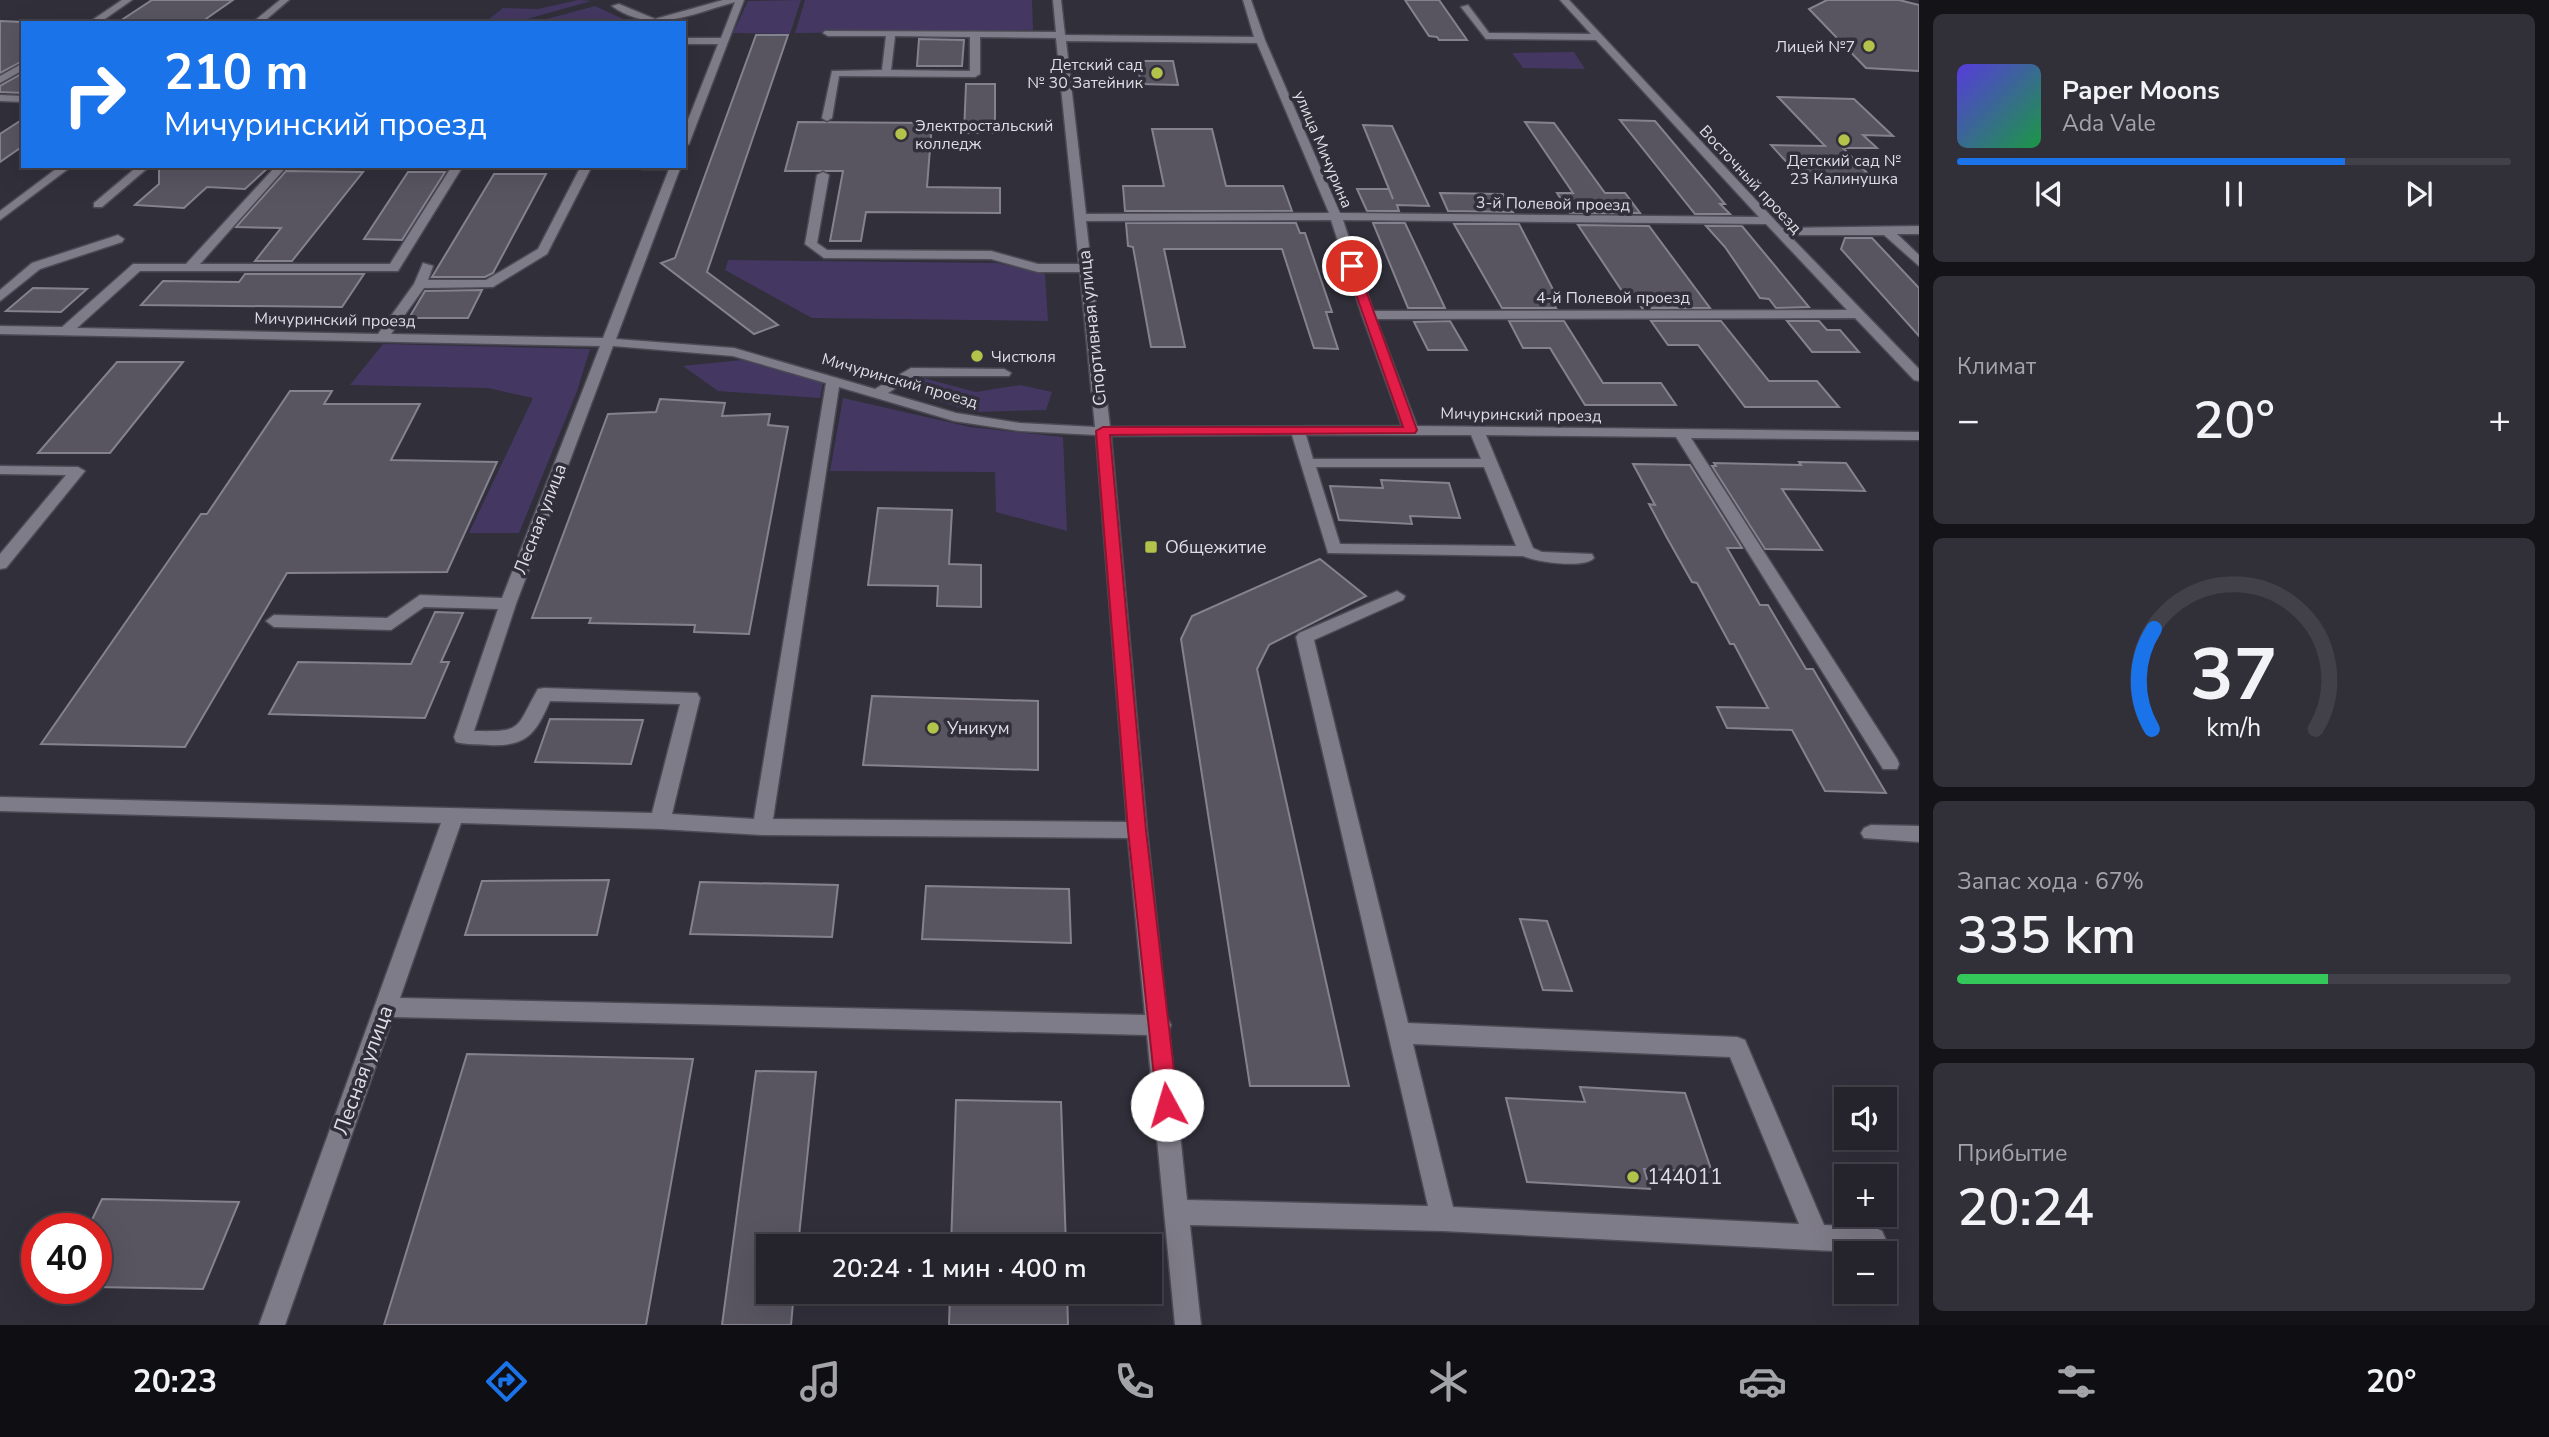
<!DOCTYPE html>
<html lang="ru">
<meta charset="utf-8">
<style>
body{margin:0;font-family:"Nunito Sans",sans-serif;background:#312f38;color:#f1f3f6;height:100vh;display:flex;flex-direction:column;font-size:26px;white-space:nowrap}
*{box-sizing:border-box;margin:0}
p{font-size:23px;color:#a3a4a9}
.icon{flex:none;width:38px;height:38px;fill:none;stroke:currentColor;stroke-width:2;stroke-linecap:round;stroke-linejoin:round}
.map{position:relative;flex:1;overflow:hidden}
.panel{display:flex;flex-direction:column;gap:14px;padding:14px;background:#141318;width:630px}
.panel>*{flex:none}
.banner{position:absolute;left:21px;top:21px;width:665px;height:147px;border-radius:0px;box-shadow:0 7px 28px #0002,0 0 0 2px #424048;background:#1a73e8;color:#fff;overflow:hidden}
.buttons{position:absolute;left:1834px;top:1087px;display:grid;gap:14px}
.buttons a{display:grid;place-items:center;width:63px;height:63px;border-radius:0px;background:#25232c;box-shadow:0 7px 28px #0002,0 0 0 2px #424048;font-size:35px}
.speed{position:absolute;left:21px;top:1213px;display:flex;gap:14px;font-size:35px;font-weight:700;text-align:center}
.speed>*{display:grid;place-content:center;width:91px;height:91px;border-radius:50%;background:#25232c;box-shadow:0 7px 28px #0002,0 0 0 2px #424048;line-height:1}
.speed .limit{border:10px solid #d22;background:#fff;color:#111}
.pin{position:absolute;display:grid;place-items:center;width:60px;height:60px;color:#fff;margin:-30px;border:4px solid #fff;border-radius:50%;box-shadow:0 2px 7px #0007}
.me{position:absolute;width:77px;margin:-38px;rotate:354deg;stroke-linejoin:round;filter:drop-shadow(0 0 5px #0008)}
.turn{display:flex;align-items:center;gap:24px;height:147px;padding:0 28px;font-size:32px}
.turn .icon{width:91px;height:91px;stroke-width:2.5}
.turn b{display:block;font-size:49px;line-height:60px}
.big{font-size:52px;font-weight:600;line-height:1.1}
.panel .tile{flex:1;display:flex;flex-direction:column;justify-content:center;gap:10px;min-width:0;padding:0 24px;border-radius:10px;background:#312f38}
.panel .dial{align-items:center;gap:0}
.dial svg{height:182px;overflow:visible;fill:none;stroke:#424048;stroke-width:7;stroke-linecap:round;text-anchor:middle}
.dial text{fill:#f1f3f6;stroke:none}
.song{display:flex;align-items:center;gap:21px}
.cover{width:84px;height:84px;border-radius:10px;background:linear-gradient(135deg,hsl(250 70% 55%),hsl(140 70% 35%))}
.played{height:7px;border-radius:4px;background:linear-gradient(90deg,#1a73e8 70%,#424048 70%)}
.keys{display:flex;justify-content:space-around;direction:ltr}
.heat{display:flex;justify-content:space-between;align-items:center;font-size:38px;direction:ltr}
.charge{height:10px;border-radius:5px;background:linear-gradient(90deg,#34c759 67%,#424048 0)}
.trip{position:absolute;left:756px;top:1234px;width:406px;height:70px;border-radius:0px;background:#25232c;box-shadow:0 7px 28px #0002,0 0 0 2px #424048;font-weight:600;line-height:70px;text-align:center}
.menu{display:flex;height:112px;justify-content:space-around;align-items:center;background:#0f0e12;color:#a3a4a9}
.menu .icon{width:49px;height:49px}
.menu .active{color:#1a73e8}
.menu b{font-size:32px;color:#f1f3f6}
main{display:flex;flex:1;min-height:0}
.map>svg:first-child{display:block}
</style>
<main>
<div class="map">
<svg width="1919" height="1325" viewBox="0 0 1919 1325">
<rect width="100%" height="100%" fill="#312f3a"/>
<g fill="#443862">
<polygon points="578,0 591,1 513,23 484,23 503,8 538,9"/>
<polygon points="801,0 790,34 733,33 748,1"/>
<polygon points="805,0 1032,0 1033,30 795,33"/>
<polygon points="595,6 632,23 532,23"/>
<polygon points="1574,52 1585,69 1523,68 1512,53"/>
<polygon points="728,260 997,263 1045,274 1048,321 812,318 725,270"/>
<polygon points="383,344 590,349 577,391 519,533 469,533 533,398 488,388 350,385"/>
<polygon points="742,360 823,383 820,398 718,391 683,366"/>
<polygon points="923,378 976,392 1020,385 1052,392 1046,410 974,412 906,391"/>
<polygon points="843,398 970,427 1063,437 1067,531 996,512 995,472 830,471"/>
</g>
<g fill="#585561" stroke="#85828f" stroke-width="2">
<polygon points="152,0 233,0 200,23 117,23"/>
<polygon points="1405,0 1439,0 1467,40 1439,40 1437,37 1429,36"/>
<polygon points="1827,0 1899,0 1919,5 1919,71 1866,68 1809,9"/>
<polygon points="0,21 23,22 23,61 0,73"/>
<polygon points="756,35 788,35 707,272 778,325 754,334 661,263 675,258"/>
<polygon points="919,39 964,40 962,66 917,66"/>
<polygon points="1137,61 1173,61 1178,85 1141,84"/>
<polygon points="23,73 23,93 0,92 0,86"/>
<polygon points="966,84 995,84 995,133 964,133"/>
<polygon points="1778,97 1854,99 1893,136 1863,135 1877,148 1843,148 1875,181 1802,179 1771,145 1825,146"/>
<polygon points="23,119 23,146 0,162 0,134"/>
<polygon points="1620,120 1655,121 1725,204 1720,204 1730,214 1695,214"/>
<polygon points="798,122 932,123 927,187 1000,188 1000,213 866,212 861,241 830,241 843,171 785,171"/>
<polygon points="1525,122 1554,123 1605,193 1625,193 1640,213 1570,213 1557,193 1573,193"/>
<polygon points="1363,125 1392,126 1429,206 1397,205 1399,211 1367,211 1357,189 1389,189 1393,199"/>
<polygon points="1152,129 1212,129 1226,186 1283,186 1292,211 1125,211 1123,186 1164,186"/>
<polygon points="159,166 270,166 245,189 207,187 184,208 135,205 159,184"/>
<polygon points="286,171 363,172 292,261 255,261 281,228 236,227"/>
<polygon points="408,172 445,172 402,240 364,239"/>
<polygon points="494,174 546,174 493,273 485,277 432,277"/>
<polygon points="1440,193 1503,194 1513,212 1448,211"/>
<polygon points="1126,223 1296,223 1300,233 1305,233 1332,312 1326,312 1338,349 1314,348 1282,249 1164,249 1185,347 1151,347 1133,247 1128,246"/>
<polygon points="1373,223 1405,223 1445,308 1408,308"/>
<polygon points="1454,224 1519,224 1559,301 1552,301 1556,308 1502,308"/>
<polygon points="1578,225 1649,226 1710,308 1642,308 1636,300 1628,300"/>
<polygon points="1706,226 1742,226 1809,307 1776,308 1769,299 1760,298 1725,247"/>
<polygon points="1845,238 1872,238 1919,288 1919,336 1841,249"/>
<polygon points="245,274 364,274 342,307 141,305 163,281 239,282"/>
<polygon points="33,288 87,289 61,312 6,311"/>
<polygon points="482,290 468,318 409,318 425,291"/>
<polygon points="1450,321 1467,350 1428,350 1414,322"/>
<polygon points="1509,321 1564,321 1603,383 1661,383 1676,405 1585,405 1550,348 1523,348"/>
<polygon points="1651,321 1721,321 1769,381 1817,381 1839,407 1745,407 1698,345 1668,345"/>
<polygon points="1787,321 1819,321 1827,330 1840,330 1859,352 1812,352"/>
<polygon points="117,362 183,362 110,453 38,453"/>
<polygon points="290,391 332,391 324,404 420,404 391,460 497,462 447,572 287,573 185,747 41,744 201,514 207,514"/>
<polygon points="660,399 725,403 722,416 770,414 768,425 788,427 749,634 694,632 695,625 589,623 591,618 532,618 608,414 656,412"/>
<polygon points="1799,462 1846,463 1865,491 1782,489 1822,550 1765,549 1712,466 1716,466 1714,463 1801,465"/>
<polygon points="1633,464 1690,465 1742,548 1727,548 1760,605 1768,605 1806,669 1813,669 1886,793 1825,791 1792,730 1727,728 1717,707 1768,708 1734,644 1730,644 1697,583 1692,582 1666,536 1649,504 1655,505"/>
<polygon points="1381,480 1449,483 1460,518 1410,516 1412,524 1339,520 1330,486 1383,488"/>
<polygon points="878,508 952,510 949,564 981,565 981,607 937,606 938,586 868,585"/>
<polygon points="1320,559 1366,596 1269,645 1257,669 1349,1086 1250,1086 1181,639 1192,616"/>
<polygon points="435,612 463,613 441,662 449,662 425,718 269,714 298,662 411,664"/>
<polygon points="872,696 1038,701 1038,770 863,765"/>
<polygon points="550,719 643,720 631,764 535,762"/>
<polygon points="609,880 597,935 465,935 482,881"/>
<polygon points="700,882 838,885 832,937 690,934"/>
<polygon points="926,886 1069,889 1071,943 922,939"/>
<polygon points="1520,919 1547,921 1572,991 1543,990"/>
<polygon points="467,1054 693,1059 646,1325 384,1325"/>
<polygon points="756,1071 816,1072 798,1246 768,1246 768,1292 794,1292 791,1325 722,1325"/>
<polygon points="1580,1087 1685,1093 1712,1172 1644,1169 1650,1189 1527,1182 1506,1098 1585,1102"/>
<polygon points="956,1100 1061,1102 1066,1246 951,1246"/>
<polygon points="102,1199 239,1202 203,1289 96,1287 96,1228 88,1228"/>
<polygon points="950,1292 1067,1292 1068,1325 949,1325"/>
</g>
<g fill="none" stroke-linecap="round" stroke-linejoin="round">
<defs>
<g id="minor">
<polygon points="122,0 132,0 99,23 88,23"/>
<polygon points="280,0 289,0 262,23 252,23"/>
<path d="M723 0H744L689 144 684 147V130L718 44H684V38H721L735 2C691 14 652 35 612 6L619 4 655 19Z"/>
<path d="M1053 0H1061L1065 35 1254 37 1243 0H1251L1265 40 1340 213 1759 217 1596 40 1486 39 1461 7 1468 5 1489 33 1591 34 1560 0H1569L1782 228 1919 226V234H1897L1919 255V266L1884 235H1789L1919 369V381L1914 380 1855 318 1376 319 1417 426 1919 432V440L1691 438 1897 759 1899 764 1897 769H1883L1676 437 1486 435 1533 548 1542 552 1592 554 1594 558C1584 569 1537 562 1523 556L1328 553 1292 435 1111 436 1147 830 1167 1018 1171 1025 1169 1030 1187 1200 1428 1206 1296 637 1299 633 1397 591 1405 596 1403 600 1314 640 1408 1023 1737 1037 1745 1040 1824 1225 1873 1227 1882 1231 1886 1240 1882 1249 1873 1253 1443 1231 1190 1225 1201 1325H1175L1147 1035 393 1017 285 1325H259L441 823 0 811V797L652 813 680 704 550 701C536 733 527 747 489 745 478 744 467 745 456 742L454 737 498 609 424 607 391 630 274 627 266 621 274 615 387 618 420 595 502 598 600 346 0 334V326L62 327 133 264H186L276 166H287L200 264H390L452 166H463L398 271H140L77 328 378 334 414 284 423 263 433 266 428 280H486L538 249 581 166H592L547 254 493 287 424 288 391 334 603 338 669 169H642L637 166H681L616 339 734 348 875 389 911 368 1004 369 1011 373 1009 376H914L888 393 956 413 1020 423 1095 427 1080 272H1038L991 259 824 258 805 244 817 175 823 172 829 175 817 243 827 250 991 251 1038 264H1079L1056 38 980 37V74L975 77 839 76 832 118 827 121 822 118 832 71 882 70 886 36H828L823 33 825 31 1056 32ZM895 36 970 37V71L891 70ZM1066 41 1257 43 1329 213 1086 214ZM1331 220 1362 315 1402 426 1110 427 1086 221ZM1343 220 1766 224 1847 310 1373 311ZM613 346 733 356 826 383 754 819 672 814 700 698 697 693 544 688 538 689C515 729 524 732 474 731L516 604ZM839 387 954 421 1020 431 1096 435 1127 822 773 819ZM1306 435H1471L1481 459H1313ZM1316 467H1484L1516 546 1340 544ZM461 823 660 829 762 835 1128 838 1145 1015 400 998ZM1413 1044 1730 1057 1799 1224 1453 1207Z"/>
<polygon points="23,63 23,70 0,83 0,76"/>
<polygon points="0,95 23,96 23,102 0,101"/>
<polygon points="60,166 72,166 0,220 0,211"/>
<polygon points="138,166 150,166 102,207 94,207 94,203"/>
<polygon points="118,235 124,239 122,242 40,269 0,301 0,290 32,263"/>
<polygon points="0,466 78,467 85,471 6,568 0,569 0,554 66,475 0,474"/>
<polygon points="1871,825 1919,826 1919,842 1864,838 1861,833 1864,828"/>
</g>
</defs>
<use href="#minor" stroke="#4c4a54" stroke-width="3"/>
<use href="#minor" fill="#7f7c89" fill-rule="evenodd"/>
</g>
<polygon fill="#e11d48" stroke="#92132f" stroke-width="2" points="1352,262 1357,266 1417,430 1415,433 1110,435 1146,830 1178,1105 1175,1112 1167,1115 1160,1112 1157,1105 1128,830 1096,431 1103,427 1403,427 1346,266"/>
<g fill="#b3c24b" stroke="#312f3a" stroke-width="2.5">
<circle cx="1869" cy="46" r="7"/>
<circle cx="1157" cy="73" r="7"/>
<circle cx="901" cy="134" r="7"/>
<circle cx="1844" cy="140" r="7"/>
<circle cx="977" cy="356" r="7"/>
<rect x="1144" y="540" width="14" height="14" rx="3.5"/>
<circle cx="933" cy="728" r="7"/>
<circle cx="1633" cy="1177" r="7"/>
</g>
<g text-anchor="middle" stroke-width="7" stroke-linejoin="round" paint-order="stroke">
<g font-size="16" fill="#dedde4" stroke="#312f3a" text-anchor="end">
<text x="1855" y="52">Лицей №7</text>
<text x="1143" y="70">Детский сад<tspan x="1143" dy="18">№ 30 Затейник</tspan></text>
<text x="915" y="131" text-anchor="start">Электростальский<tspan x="915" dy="18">колледж</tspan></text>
<text x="1844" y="166" text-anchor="middle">Детский сад №<tspan x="1844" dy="18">23 Калинушка</tspan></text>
<text x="991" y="362" text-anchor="start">Чистюля</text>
</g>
<g font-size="16" fill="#dedde4" stroke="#312f3a">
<text transform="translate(1324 149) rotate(67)" y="6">улица Мичурина</text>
<text transform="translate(1751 179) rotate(47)" y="6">Восточный проезд</text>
<text transform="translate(1553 203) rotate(1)" y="6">3-й Полевой проезд</text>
<text x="1613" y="303">4-й Полевой проезд</text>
<text transform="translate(335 319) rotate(1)" y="6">Мичуринский проезд</text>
<text transform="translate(900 380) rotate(16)" y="6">Мичуринский проезд</text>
<text transform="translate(1521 414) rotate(1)" y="6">Мичуринский проезд</text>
</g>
<g font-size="18" fill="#dedde4" stroke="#312f3a">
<text transform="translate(1092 328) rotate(-96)" y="6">Спортивная улица</text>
<text transform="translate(540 519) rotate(-69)" y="6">Лесная улица</text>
</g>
<g font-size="18" fill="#dedde4" stroke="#312f3a" text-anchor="start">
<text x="1165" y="553">Общежитие</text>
<text x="947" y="734">Уникум</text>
</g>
<g font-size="21" fill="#dedde4" stroke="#312f3a">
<text transform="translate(363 1070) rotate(-70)" y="7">Лесная улица</text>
</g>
<g font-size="21" fill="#dedde4" stroke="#312f3a" text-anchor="start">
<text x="1647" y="1184">144011</text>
</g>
</g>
</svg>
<div class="buttons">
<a><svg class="icon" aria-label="sound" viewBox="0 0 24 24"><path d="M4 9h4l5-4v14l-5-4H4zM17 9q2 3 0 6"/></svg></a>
<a>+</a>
<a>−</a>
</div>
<div class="speed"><div class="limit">40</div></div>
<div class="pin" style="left:1352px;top:266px;background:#d93025"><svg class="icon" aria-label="arrive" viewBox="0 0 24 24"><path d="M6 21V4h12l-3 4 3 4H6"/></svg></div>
<svg class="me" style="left:1167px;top:1105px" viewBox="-20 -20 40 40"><circle r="19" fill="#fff"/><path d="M0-13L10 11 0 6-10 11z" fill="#e11d48"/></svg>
<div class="trip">20:24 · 1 мин · 400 m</div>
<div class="banner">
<div class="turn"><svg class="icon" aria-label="right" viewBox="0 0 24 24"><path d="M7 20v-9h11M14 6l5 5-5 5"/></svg><div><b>210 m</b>Мичуринский проезд</div></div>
</div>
</div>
<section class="panel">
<div class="tile">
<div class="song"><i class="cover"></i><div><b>Paper Moons</b><p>Ada Vale</p></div></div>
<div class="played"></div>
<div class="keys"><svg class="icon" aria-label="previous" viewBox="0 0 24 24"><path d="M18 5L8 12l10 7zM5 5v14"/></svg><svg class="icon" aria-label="pause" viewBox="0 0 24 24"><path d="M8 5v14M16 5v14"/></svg><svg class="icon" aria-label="next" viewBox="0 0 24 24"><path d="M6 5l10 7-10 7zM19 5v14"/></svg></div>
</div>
<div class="tile"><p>Климат</p>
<div class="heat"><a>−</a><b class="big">20°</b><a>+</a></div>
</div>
<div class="tile dial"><svg viewBox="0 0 100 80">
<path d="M14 69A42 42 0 1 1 86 69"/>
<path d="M14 69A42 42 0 0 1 15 25" stroke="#1a73e8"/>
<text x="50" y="56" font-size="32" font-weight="700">37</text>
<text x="50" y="72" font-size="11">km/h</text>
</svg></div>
<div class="tile"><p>Запас хода · 67%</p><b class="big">335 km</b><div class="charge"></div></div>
<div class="tile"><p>Прибытие</p><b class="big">20:24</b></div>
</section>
</main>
<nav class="menu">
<b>20:23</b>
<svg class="icon active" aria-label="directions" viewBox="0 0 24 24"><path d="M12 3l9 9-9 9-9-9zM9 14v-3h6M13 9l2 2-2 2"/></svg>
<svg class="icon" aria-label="music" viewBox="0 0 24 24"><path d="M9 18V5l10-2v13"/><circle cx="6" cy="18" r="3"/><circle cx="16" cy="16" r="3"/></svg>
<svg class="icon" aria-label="phone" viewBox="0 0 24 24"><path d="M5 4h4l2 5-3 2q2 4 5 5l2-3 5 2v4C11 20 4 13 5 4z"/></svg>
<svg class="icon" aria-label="climate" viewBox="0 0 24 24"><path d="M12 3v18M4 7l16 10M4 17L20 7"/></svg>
<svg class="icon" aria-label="car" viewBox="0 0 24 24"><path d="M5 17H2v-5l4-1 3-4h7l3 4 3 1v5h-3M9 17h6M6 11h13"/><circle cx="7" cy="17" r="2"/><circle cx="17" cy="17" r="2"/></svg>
<svg class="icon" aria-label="filters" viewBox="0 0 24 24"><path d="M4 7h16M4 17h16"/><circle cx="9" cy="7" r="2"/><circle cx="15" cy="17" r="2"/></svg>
<b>20°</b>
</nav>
